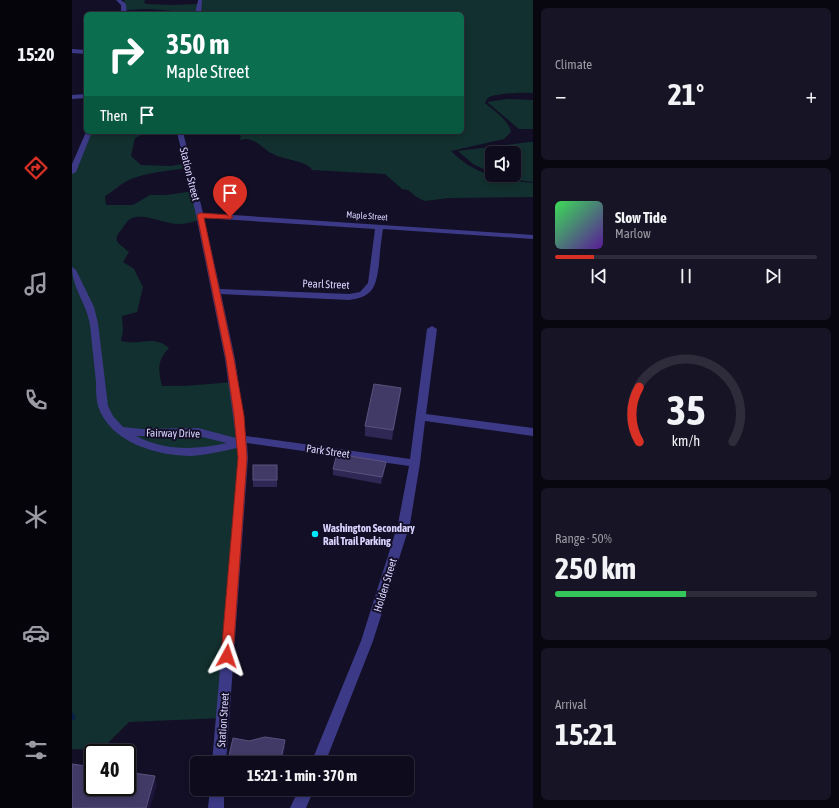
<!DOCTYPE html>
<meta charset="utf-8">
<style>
body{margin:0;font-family:"Asap Condensed",sans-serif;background:#171425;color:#f1f3f6;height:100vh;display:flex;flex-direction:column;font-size:15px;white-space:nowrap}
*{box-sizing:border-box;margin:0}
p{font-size:13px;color:#9b9ba3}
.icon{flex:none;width:22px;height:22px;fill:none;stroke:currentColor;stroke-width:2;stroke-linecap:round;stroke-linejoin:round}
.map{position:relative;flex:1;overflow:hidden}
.panel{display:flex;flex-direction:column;gap:8px;padding:8px;background:#08060f;width:306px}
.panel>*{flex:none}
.hud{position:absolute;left:12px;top:12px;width:380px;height:122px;border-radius:6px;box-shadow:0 2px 6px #0003,0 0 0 1px #2e2b3b;background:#0b6e4f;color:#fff;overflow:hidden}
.tools{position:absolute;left:413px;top:146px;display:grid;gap:8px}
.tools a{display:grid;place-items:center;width:36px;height:36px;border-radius:6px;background:#0e0b1c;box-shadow:0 2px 6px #0003,0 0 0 1px #2e2b3b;font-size:20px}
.speed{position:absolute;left:12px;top:744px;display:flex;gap:8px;font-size:20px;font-weight:700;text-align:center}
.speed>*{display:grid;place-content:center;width:52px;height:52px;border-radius:50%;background:#0e0b1c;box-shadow:0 2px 6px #0003,0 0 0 1px #2e2b3b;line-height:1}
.speed .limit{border:2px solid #111;border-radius:6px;background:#fff;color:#111}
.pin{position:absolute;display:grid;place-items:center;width:34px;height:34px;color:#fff;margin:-41px -17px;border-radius:50% 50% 50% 0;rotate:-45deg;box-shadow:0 0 4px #0007}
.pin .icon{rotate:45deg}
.me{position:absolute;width:44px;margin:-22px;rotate:5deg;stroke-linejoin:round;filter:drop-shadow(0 0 3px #0008)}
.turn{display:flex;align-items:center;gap:14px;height:84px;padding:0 16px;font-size:18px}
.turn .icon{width:52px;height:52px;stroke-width:2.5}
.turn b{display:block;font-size:28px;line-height:34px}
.then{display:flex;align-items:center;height:38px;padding:0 16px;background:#0003;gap:8px;font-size:15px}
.big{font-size:30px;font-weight:700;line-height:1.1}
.panel .card{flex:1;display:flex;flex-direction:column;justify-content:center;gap:6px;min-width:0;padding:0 14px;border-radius:6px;background:#171425}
.panel .dial{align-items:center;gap:0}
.dial svg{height:104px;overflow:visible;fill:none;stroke:#2e2b3b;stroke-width:7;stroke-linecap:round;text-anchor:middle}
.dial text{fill:#f1f3f6;stroke:none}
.song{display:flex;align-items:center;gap:12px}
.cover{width:48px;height:48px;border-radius:6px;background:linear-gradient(135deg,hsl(130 70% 55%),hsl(270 70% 35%))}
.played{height:4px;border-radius:2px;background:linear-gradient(90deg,#d93025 15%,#2e2b3b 15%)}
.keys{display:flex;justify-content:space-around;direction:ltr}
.heat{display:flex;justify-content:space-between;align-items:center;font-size:22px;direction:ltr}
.charge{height:6px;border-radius:3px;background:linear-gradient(90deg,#34c759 50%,#2e2b3b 0)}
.trip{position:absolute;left:118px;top:756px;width:224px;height:40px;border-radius:6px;background:#0e0b1c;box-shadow:0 2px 6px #0003,0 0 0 1px #2e2b3b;font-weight:700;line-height:40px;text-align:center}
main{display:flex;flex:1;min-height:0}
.tabs{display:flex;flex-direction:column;width:72px;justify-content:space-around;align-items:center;background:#06040b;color:#9b9ba3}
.tabs .icon{width:28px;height:28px}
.tabs .active{color:#d93025}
.tabs b{font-size:18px;color:#f1f3f6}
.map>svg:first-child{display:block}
</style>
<main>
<nav class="tabs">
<b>15:20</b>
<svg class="icon active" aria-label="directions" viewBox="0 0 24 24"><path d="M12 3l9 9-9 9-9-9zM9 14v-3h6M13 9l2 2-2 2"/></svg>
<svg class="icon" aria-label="music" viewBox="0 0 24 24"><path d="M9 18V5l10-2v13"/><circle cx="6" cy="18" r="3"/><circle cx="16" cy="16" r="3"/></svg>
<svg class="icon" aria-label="phone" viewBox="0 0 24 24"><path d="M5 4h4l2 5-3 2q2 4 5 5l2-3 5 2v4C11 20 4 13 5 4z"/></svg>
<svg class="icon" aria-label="climate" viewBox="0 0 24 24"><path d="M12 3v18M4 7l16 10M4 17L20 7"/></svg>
<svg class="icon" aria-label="car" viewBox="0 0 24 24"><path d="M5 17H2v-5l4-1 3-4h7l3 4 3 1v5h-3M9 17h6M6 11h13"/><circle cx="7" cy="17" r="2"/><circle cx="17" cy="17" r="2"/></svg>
<svg class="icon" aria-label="filters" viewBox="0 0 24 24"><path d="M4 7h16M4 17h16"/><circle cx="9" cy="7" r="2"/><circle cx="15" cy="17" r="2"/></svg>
</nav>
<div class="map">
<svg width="461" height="808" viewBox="0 0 461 808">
<rect width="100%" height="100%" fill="#130f26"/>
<g fill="#12302f">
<path d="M53 0H73L72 2 74 4 99 5 127 4 128 0H461V93C453 92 422 93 416 98 416 98 413 102 413 103 422 111 437 120 439 132L432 139 379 151C403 175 428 179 461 183V197L377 198 353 201 346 198 336 190 330 189 313 174 240 170C237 162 212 159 203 155 190 150 183 135 168 140L169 136 166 133 390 132V14H103L101 11 75 9 55 10 50 3Z"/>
<polygon points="435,99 461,100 461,129 447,129 415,102"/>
<path d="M18 132H53L71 134 63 138 59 156 69 165 99 166 116 163 115 168C96 171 77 172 59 179 49 183 42 191 33 196L34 205H61L78 195H95L121 191 127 220C121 222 113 224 106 224 93 224 69 212 58 219 55 221 52 226 50 229 38 242 48 243 57 252L51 262 62 269 71 287 65 312 50 316 51 331 49 341C67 346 82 334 97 348 85 361 86 369 90 386H112L162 382 170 440 151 718 57 722 29 750 0 749V171Z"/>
<polygon points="457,142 461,142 461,182 445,180 426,175 442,175 442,153 420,153 420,173 401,164 386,151"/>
</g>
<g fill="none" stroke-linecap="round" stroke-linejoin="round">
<polyline stroke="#0a2044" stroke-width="5" points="0,715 1,718"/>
<g fill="#3c3a86" fill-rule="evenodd">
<polygon points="44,0 49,0 54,4 55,14 49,14 49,5"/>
<polygon points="126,0 130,0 129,14 123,14"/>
<polygon points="0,49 14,50 14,54 0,53"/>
<polygon points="14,94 14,98 0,99 0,95"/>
<polygon points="14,132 20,132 4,172 0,174 0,164"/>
<path d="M105 132H111L131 213 461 235V239L311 229C309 241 308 252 307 264 304 286 302 297 277 300L149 294 163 359 174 436 338 459 355 329 360 326 365 329 354 414 461 428V436L353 421 348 463 338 524 301 641 253 763H239L289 641 326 524 337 466 175 443 176 458 154 763H140L166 458 165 448C150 451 135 455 120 456 86 456 38 443 26 406 24 399 24 390 24 382 22 363 20 344 18 325 15 304 0 288 0 267L4 270 22 307 26 323 36 406 41 416 51 427 70 429 126 428 164 438 153 359 124 215ZM132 218 303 229 296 283 288 292 277 294 148 289ZM64 436H126L155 443C124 450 93 451 64 436Z"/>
<polygon points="138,789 152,789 152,808 136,808"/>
<polygon points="227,789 242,789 234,808 218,808"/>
</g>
</g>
<g fill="#302854">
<polygon points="329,388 328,397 320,440 293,436 293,426"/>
<polygon points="314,462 313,469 309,484 261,475 261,469"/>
<polygon points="205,465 205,487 181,487 181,480"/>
<polygon points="213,746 210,763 156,763 156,760"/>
</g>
<g fill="#1d163a">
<polygon points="329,388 328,397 320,440 321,430"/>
<polygon points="314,462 313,469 309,484 310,477"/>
<polygon points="213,740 213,746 210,763 208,763"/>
<polygon points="83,776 85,785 78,808 74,808"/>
</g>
<g fill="#423a66" stroke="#5a527e">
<polygon points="302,384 329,388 321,430 293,426"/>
<polygon points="265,454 314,462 310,477 261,469"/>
<rect x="181" y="465" width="24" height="15"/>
<polygon points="193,737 213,740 208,763 176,763 156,760 161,738 177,741"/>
<polygon points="0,764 21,767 21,787 55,787 55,772 83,776 74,808 0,808"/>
</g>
<polygon fill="#d93025" stroke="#8d1f18" points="128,213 158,215 161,217 158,219 132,218 162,359 172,416 175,458 161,656 160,660 155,661 151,660 149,656 166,458 162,416 154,359 125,215"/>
<circle fill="#00e8ff" stroke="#130f26" stroke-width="1.5" cx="243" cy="534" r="4"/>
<g text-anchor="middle" stroke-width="4" stroke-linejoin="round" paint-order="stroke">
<g font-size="9" fill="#d9d4ff" stroke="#130f26">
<text transform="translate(295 216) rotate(4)" y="3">Maple Street</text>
</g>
<g font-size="11" fill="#d9d4ff" stroke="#130f26">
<text transform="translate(118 174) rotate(76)" y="4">Station Street</text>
<text transform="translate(254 284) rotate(2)" y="4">Pearl Street</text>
<text transform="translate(101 433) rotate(1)" y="4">Fairway Drive</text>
<text transform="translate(256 451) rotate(8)" y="4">Park Street</text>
<text transform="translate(313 585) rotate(-73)" y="4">Holden Street</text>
<text transform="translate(151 720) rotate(-86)" y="4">Station Street</text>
</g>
<g font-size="11" font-weight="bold" fill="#d9d4ff" stroke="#130f26" text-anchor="start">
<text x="251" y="532">Washington Secondary<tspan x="251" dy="13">Rail Trail Parking</tspan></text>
</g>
</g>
</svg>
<div class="tools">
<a><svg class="icon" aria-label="sound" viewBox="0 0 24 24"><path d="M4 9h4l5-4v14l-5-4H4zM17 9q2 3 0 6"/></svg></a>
</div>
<div class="speed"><div class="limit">40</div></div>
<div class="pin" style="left:158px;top:217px;background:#d93025"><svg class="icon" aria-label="arrive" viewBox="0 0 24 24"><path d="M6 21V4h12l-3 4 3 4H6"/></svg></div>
<svg class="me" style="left:155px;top:656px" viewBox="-20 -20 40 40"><path d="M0-17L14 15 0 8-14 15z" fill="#d93025" stroke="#fff" stroke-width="4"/></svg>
<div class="trip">15:21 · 1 min · 370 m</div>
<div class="hud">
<div class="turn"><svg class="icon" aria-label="right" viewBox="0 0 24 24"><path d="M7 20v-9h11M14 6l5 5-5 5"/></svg><div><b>350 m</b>Maple Street</div></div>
<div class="then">Then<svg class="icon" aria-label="arrive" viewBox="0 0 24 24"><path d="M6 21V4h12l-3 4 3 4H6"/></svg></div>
</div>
</div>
<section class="panel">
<div class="card"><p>Climate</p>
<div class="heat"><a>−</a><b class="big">21°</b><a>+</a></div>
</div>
<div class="card">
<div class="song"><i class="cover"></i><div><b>Slow Tide</b><p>Marlow</p></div></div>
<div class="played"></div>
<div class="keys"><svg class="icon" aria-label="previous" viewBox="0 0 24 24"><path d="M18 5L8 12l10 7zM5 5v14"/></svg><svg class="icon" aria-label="pause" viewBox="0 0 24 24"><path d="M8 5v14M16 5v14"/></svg><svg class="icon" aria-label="next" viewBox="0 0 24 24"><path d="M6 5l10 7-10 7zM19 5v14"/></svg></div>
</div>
<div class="card dial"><svg viewBox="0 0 100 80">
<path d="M14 69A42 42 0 1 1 86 69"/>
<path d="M14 69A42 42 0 0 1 14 27" stroke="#d93025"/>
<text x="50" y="56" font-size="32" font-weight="700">35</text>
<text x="50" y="72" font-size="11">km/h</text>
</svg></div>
<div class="card"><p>Range · 50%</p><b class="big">250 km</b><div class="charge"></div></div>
<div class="card"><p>Arrival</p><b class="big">15:21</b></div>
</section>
</main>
